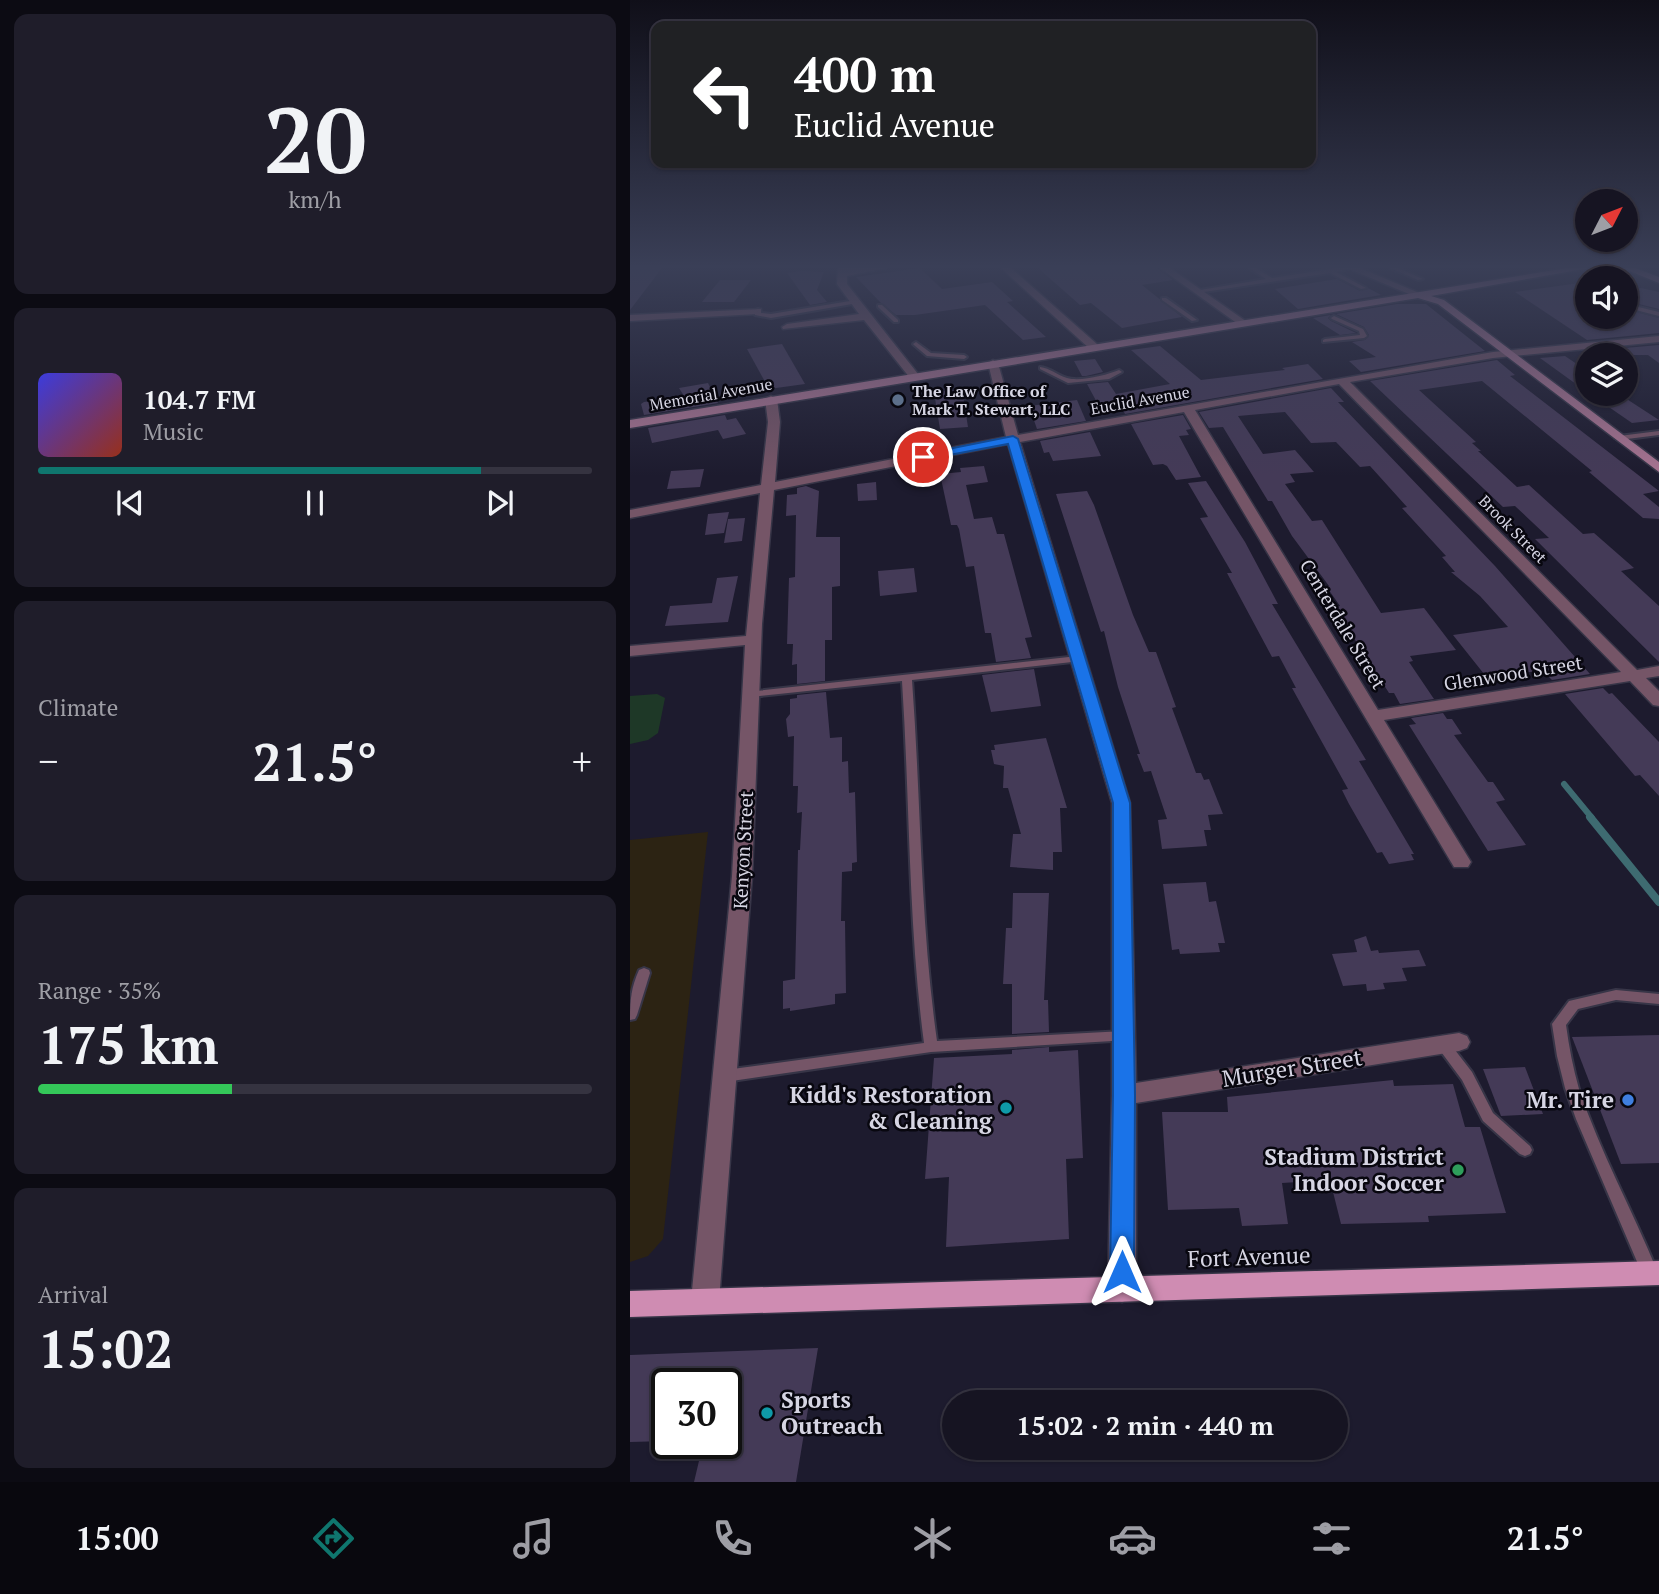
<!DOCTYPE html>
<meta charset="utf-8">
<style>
body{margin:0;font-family:"PT Serif",serif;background:#1f1d2a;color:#f1f3f6;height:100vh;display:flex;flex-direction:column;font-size:26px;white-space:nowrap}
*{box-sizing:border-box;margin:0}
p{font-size:23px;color:#9e9ea5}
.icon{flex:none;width:38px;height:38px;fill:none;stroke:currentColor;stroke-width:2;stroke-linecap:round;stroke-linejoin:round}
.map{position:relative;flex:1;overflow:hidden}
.drawer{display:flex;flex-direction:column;gap:14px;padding:14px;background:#0c0b13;width:630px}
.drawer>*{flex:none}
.banner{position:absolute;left:21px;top:21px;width:665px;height:147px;border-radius:14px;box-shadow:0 2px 5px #0004,0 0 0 2px #353340;background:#202124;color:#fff;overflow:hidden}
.needle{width:46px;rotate:48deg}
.fabs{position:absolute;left:945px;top:189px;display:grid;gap:14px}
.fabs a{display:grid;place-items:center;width:63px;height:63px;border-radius:50%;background:#161422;box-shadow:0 2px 5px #0004,0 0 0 2px #353340;font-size:35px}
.speed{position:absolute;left:21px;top:1368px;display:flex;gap:14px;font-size:35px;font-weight:700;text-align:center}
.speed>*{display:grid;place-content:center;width:91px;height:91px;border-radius:50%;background:#161422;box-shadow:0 2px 5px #0004,0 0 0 2px #353340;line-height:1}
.speed .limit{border:4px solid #111;border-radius:10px;background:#fff;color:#111}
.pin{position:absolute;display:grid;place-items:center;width:60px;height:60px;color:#fff;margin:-30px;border:4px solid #fff;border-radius:50%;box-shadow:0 2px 7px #0007}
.me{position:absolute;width:77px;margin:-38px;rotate:0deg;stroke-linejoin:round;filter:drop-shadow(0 0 5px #0008)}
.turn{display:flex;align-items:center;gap:24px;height:147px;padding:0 28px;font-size:32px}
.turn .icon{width:91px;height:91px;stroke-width:2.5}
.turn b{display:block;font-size:49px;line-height:60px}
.big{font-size:52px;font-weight:700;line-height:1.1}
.drawer .card{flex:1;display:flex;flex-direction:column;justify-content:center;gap:10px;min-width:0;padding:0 24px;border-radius:14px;background:#1f1d2a}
.drawer .dial{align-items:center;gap:0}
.dial b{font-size:91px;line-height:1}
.song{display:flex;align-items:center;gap:21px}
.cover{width:84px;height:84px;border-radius:10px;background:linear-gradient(135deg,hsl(240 70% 55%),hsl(10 70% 35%))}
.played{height:7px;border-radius:4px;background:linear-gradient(90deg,#0f766e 80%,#353340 80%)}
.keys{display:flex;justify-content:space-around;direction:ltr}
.heat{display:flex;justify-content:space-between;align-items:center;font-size:38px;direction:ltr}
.charge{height:10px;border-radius:5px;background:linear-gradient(90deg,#34c759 35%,#353340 0)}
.trip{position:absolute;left:312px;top:1390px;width:406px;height:70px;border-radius:35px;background:#161422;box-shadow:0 2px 5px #0004,0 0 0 2px #353340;font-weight:700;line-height:70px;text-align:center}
.tabs{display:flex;height:112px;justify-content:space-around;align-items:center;background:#09080e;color:#9e9ea5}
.tabs .icon{width:49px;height:49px}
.tabs .current{color:#0f766e}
.tabs b{font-size:32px;color:#f1f3f6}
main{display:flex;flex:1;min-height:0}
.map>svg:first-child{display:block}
</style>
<main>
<section class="drawer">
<div class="card dial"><b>20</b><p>km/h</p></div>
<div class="card">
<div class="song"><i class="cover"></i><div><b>104.7 FM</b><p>Music</p></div></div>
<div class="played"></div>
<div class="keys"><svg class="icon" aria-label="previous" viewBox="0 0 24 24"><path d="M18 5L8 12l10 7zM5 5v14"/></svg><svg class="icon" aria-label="pause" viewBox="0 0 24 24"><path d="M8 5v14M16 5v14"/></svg><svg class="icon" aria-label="next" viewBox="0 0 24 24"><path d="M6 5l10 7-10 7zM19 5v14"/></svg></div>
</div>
<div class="card"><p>Climate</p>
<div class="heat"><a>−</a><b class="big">21.5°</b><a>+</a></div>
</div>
<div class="card"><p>Range · 35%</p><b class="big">175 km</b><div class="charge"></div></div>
<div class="card"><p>Arrival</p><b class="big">15:02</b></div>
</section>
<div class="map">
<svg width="1029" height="1482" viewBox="0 0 1029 1482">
<rect width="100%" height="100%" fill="#1d1b2e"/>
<polygon fill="#2c2313" points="78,832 33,1239 18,1256 0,1262 0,840"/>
<polygon fill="#1e3827" points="27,694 35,698 28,733 18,740 0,744 0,696"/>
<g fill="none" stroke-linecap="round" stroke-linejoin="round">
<polyline stroke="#3e6b71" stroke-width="6" points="934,784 962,818"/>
<polyline stroke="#3e6b71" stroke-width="8" points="960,817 1029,902"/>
</g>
<g fill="#443a57">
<polygon points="0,268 32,268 0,310"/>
<polygon points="290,268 312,289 362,282 383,301 377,302 416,337 393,340 355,305 285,315 266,315 250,302 226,277"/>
<polygon points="408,268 527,268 543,280 512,285 552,317 492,328 461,303 450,305"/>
<polygon points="171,271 194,272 187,290 197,302 180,305 157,273"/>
<polygon points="707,279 730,291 738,288 751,295 668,309 645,289"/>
<polygon points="90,280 121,280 104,302 72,302"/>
<polygon points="957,282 957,317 996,317 996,309 1029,318 1029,333 957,340 885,292"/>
<polygon points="1011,288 1029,292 1029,309 1001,302 996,305 996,292"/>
<polygon points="767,304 796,304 855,351 731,372 719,361 746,357 722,342 735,340 739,335 734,327 706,314"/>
<polygon points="701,315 698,318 701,321 726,333 710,335 683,318"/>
<polygon points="152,344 175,384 139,389 117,349"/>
<polygon points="1029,345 1029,363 1018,355 979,355 972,350"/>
<polygon points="530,346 571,380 655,370 652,368 678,364 693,379 495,414 491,406 470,408 457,384 478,382 486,394 540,384 501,350"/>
<polygon points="935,356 957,371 957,392 910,358"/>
<polygon points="465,359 473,372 456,376 452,376 444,361"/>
<polygon points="867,360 885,375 880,376 1029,491 1013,494 1029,507 1029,519 1013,518 959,472 962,471 852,381 789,390 846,442 842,443 851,451 848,451 887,487 899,485 953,534 964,533 1004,568 991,571 1029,606 1029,662 905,539 919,538 885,506 873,507 740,381"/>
<polygon points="78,383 88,403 14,415 11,404 14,402 54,396 49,388"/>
<polygon points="701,388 714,402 708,402 865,566 960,674 922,680 912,670 858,679 823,635 878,627 850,596 821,572 825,572 812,557 816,556 772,508 777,507 740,466 730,467 706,442 681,443 655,412 608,416 633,454 665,450 684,472 660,474 665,482 655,484 682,521 692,520 751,613 794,608 826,650 780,656 783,661 779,662 804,699 770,704 764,693 759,693 704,607 710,606 696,586 699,586 662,536 642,501 638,501 593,427 579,428 569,412"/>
<polygon points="332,389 338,427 310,429 304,392"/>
<polygon points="960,394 989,394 1029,420 1002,423"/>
<polygon points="447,400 456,421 407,429 399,406"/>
<polygon points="95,415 97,420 106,418 116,434 93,439 88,430 22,443 18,428"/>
<polygon points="553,415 561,429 556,430 559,435 549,436 571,477 546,480 537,466 533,464 523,465 501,424"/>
<polygon points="460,432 471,456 423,461 419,452 414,453 410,441"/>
<polygon points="354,466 358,482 336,485 344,519 362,517 367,534 374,534 402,637 395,638 401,658 366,662 361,633 355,633 344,566 336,567 329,529 327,525 321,525 310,474 331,472 330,468"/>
<polygon points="74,469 70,487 37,489 41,471"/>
<polygon points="576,481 615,542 648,604 642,604 736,760 729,761 784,854 781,854 784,860 759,864 752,852 747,853 719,804 712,790 718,789 662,688 666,688 649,656 642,657 597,573 602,573 570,518 578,517 558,483"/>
<polygon points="246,482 247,500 228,501 227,484"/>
<polygon points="176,486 189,491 186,537 210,537 210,586 202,587 202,640 195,640 195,681 167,684 167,664 162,665 163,644 157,644 159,578 165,577 166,515 156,516 157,495 167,494 167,488"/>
<polygon points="457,491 464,505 503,615 519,652 526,652 546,707 542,708 566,773 571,773 574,780 579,779 593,814 578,815 581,830 574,830 577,846 532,849 528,820 537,819 521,771 514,772 507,754 510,754 488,687 474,631 471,632 426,494"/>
<polygon points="99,512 94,533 75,535 78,514"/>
<polygon points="115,518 112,541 94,543 98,519"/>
<polygon points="284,568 287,592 250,596 248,571"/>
<polygon points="108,576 98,622 35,626 40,606 82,603 87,578"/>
<polygon points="404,669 411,706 361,712 352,675"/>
<polygon points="973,688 979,694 982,693 1029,742 1029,796 1010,775 1005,776 935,694"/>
<polygon points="196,692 200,738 212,737 212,762 218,761 219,793 225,792 227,862 222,863 222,871 212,872 211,921 215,921 216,993 205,994 205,1004 160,1011 160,1008 153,1009 153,981 165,979 168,850 170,850 172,812 167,813 168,786 163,786 164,736 158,737 156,719 160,714 160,699 167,698 167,695"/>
<polygon points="813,713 817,719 822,719 832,734 824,735 858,782 863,782 875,800 866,802 896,845 858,851 779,725 786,724 781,718"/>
<polygon points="416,738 437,808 430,808 432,852 423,852 423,870 380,867 383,834 391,834 378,788 373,788 374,766 364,764 361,750 365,750 364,745"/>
<polygon points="576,882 579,902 586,901 595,943 588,943 590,952 550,954 549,949 542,950 533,884"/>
<polygon points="383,893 419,893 414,1000 418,1000 419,1032 382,1034 382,984 373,984 376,928 382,928"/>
<polygon points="736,936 741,951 748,950 749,953 789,950 796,966 772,968 777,981 753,983 755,989 737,991 736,984 713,986 702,954 727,952 724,940"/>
<polygon points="1029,1035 1029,1163 991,1164 942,1037"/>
<polygon points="419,1047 419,1052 448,1050 453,1158 436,1159 439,1239 316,1247 319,1177 295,1179 304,1058 382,1054 382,1050"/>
<polygon points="895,1067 913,1114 871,1116 853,1069"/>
<polygon points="763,1080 764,1086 823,1084 835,1127 850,1127 876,1213 798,1216 799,1222 711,1224 700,1180 652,1183 658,1224 612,1226 609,1208 538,1210 532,1112 598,1112 597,1097"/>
<polygon points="188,1348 166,1482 64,1482 73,1444 96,1444 96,1384 37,1384 37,1441 0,1442 0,1355"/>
</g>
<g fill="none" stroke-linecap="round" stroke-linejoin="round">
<defs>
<g id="lane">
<polygon points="619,268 626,268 642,278 707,268 722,268 706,272 736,288 731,289 700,273 567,293 564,291 636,279"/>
<polygon points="760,268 768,268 793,279 788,280"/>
<polygon points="532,298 536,298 567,320 562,321 532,300"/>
<polygon points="226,300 228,301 228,303 141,318 125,315 125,311 128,309 130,310 131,313 141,314"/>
<polygon points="248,305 252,305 268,320 268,322 264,322 248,307"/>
<polygon points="1000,305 1029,312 1029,316 998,308 998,306"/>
<polygon points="704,316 733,329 737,336 734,338 693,342 693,340 695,339 730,335 729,331 702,319 701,318"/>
<polygon points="286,342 301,353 334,355 337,357 334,359 297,356 284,345 283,344"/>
<path d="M410 367C420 368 427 375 437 378 450 382 477 375 489 370L492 372 479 379 438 383 410 369Z"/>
<polygon points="1029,431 1029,435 989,440 985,438 989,436"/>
<path d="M448 656 451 657 453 659 451 661 282 680C291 800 290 921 307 1041L494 1031 499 1032 501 1036 499 1040 301 1052 95 1082 90 1080 88 1076 90 1072 95 1070 294 1043C278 923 280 801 272 681L121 697 116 694 117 692Z"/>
<path d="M14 968 19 970 20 973 7 1015 5 1019 0 1020C0 1000 1 988 9 970Z"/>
<path d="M986 990 1029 994V1004L986 1000 948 1009 936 1025C939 1047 943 1068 949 1089 970 1152 1003 1211 1028 1273L1026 1278 1020 1280 1014 1278 946 1119 935 1088 927 1056 922 1024 939 1001Z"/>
<polygon points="813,1040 818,1041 842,1072 863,1113 900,1146 902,1150 900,1154 895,1156 890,1154 853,1121 832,1080 806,1045 808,1041"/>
</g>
<g id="street">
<polygon points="208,268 256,268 217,276 217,284 288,374 288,378 280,378 234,320 153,329 152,327 157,324 229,314 207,284"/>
<polygon points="371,268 381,268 468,345 468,349 460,349"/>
<polygon points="530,268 540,268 617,322 608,324"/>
<polygon points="717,268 730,268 794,295 786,297"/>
<polygon points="131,309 131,313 128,314 0,321 0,315"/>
<path d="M1029 336V342L863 358 720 382 1007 670 1029 666V676L1016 678 1029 691V706L1023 705 1000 681 754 720 841 862 838 867H824L821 862 554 412 390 442 500 803 506 1083 829 1033 837 1036 840 1042 837 1048 829 1051 506 1103V1289L502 1298 492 1302 482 1298 478 1289 482 1095V803L378 444 144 490 132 624 122 876 89 1301 85 1310 75 1314 65 1310 61 1301 102 876 115 645 0 656V646L116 636 130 493 0 518V510L131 485 138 422 135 399 141 396 147 399 150 422 145 482 376 437 358 363 363 360 368 363 388 435 863 352ZM709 384 991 672 748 710 565 410Z"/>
</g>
<g id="secondary">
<polygon points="937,268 960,268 801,296 814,300 1029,462 1029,472 808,304 788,298 0,428 0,420"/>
<polygon points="992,268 1005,268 1029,277 1029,283"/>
</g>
<polygon id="primary" points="1029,1261 1029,1285 0,1317 0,1291"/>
</defs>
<use href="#lane" stroke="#373547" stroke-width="4"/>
<use href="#street" stroke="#373547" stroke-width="3"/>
<use href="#secondary" stroke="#373547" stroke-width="3"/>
<use href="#primary" stroke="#373547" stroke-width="3"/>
<use href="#lane" fill="#755567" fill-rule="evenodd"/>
<use href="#street" fill="#755567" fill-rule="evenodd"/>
<use href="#secondary" fill="#a87491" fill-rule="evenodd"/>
<use href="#primary" fill="#cf8cb2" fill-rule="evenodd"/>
</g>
<linearGradient id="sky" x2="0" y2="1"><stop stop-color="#100f19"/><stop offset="0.56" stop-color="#3a3f57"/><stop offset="1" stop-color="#3a3f57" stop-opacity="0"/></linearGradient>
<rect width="1029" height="476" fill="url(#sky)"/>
<polygon fill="#1a73e8" stroke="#114b97" stroke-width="2" points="383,436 388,439 500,803 505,1095 504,1272 501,1280 492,1283 483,1280 480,1272 483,1095 483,803 378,444 293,460 287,457 293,454"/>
<circle fill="#5c6f8a" stroke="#08070f" stroke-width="2.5" cx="268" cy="400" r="7"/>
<circle fill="#3f7fe0" stroke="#08070f" stroke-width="2.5" cx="998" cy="1100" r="7"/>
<g fill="#0f9aa8" stroke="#08070f" stroke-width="2.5">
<circle cx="376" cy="1108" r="7"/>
<circle cx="137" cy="1413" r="7"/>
</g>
<circle fill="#2e9e5b" stroke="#08070f" stroke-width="2.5" cx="828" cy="1170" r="7"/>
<g text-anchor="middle" stroke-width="5" stroke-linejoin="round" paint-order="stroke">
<g font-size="16" font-weight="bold" fill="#d6d5e3" stroke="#08070f" text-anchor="start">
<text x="282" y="397">The Law Office of<tspan x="282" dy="18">Mark T. Stewart, LLC</tspan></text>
</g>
<g font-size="16" fill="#d6d5e3" stroke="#08070f">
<text transform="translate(81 394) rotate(-10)" y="6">Memorial Avenue</text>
<text transform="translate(510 400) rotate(-10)" y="6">Euclid Avenue</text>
<text transform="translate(883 529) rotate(45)" y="6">Brook Street</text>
</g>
<g font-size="19" fill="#d6d5e3" stroke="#08070f">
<text transform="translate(713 624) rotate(59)" y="7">Centerdale Street</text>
<text transform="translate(883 673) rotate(-9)" y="7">Glenwood Street</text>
<text transform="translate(113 850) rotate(-87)" y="7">Kenyon Street</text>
</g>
<g font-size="23" fill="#d6d5e3" stroke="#08070f">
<text transform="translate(662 1068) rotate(-9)" y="8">Murger Street</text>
<text transform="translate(619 1257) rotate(-2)" y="8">Fort Avenue</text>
</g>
<g font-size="23" font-weight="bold" fill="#d6d5e3" stroke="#08070f" text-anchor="end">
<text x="362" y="1103">Kidd's Restoration<tspan x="362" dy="26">&amp; Cleaning</tspan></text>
<text x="984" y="1108">Mr. Tire</text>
<text x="814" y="1165">Stadium District<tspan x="814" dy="26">Indoor Soccer</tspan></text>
<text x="151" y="1408" text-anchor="start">Sports<tspan x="151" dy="26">Outreach</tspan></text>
</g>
</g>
</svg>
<div class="fabs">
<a><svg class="needle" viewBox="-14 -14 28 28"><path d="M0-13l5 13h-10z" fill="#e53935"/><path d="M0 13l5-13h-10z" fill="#9e9ea5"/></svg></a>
<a><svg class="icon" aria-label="sound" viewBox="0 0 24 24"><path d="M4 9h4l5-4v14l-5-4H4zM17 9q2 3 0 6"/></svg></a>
<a><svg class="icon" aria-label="layers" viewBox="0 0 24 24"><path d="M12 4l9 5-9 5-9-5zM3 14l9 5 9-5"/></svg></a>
</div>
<div class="speed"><div class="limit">30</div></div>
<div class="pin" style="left:293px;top:457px;background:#d93025"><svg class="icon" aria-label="arrive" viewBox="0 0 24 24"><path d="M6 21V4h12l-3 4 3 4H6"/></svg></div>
<svg class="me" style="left:492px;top:1272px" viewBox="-20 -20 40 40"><path d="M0-17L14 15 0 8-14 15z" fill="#1a73e8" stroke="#fff" stroke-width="4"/></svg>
<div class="trip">15:02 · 2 min · 440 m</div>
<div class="banner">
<div class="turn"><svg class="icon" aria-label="left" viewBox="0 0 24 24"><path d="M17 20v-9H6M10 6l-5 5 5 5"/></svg><div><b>400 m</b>Euclid Avenue</div></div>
</div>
</div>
</main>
<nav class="tabs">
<b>15:00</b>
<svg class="icon current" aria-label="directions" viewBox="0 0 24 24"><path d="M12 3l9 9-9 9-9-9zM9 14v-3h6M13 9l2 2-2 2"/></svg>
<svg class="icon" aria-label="music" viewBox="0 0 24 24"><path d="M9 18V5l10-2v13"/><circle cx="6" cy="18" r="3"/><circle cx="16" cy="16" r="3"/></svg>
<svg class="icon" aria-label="phone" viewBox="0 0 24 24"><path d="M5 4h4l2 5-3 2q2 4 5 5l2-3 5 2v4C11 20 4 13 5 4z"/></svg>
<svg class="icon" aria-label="climate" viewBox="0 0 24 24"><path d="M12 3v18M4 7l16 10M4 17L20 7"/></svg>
<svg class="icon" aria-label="car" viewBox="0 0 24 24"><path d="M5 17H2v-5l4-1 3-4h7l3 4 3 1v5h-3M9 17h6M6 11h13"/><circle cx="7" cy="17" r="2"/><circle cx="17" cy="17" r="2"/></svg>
<svg class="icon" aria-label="filters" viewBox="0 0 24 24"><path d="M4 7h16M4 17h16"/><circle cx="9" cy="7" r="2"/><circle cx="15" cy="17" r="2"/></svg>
<b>21.5°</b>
</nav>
